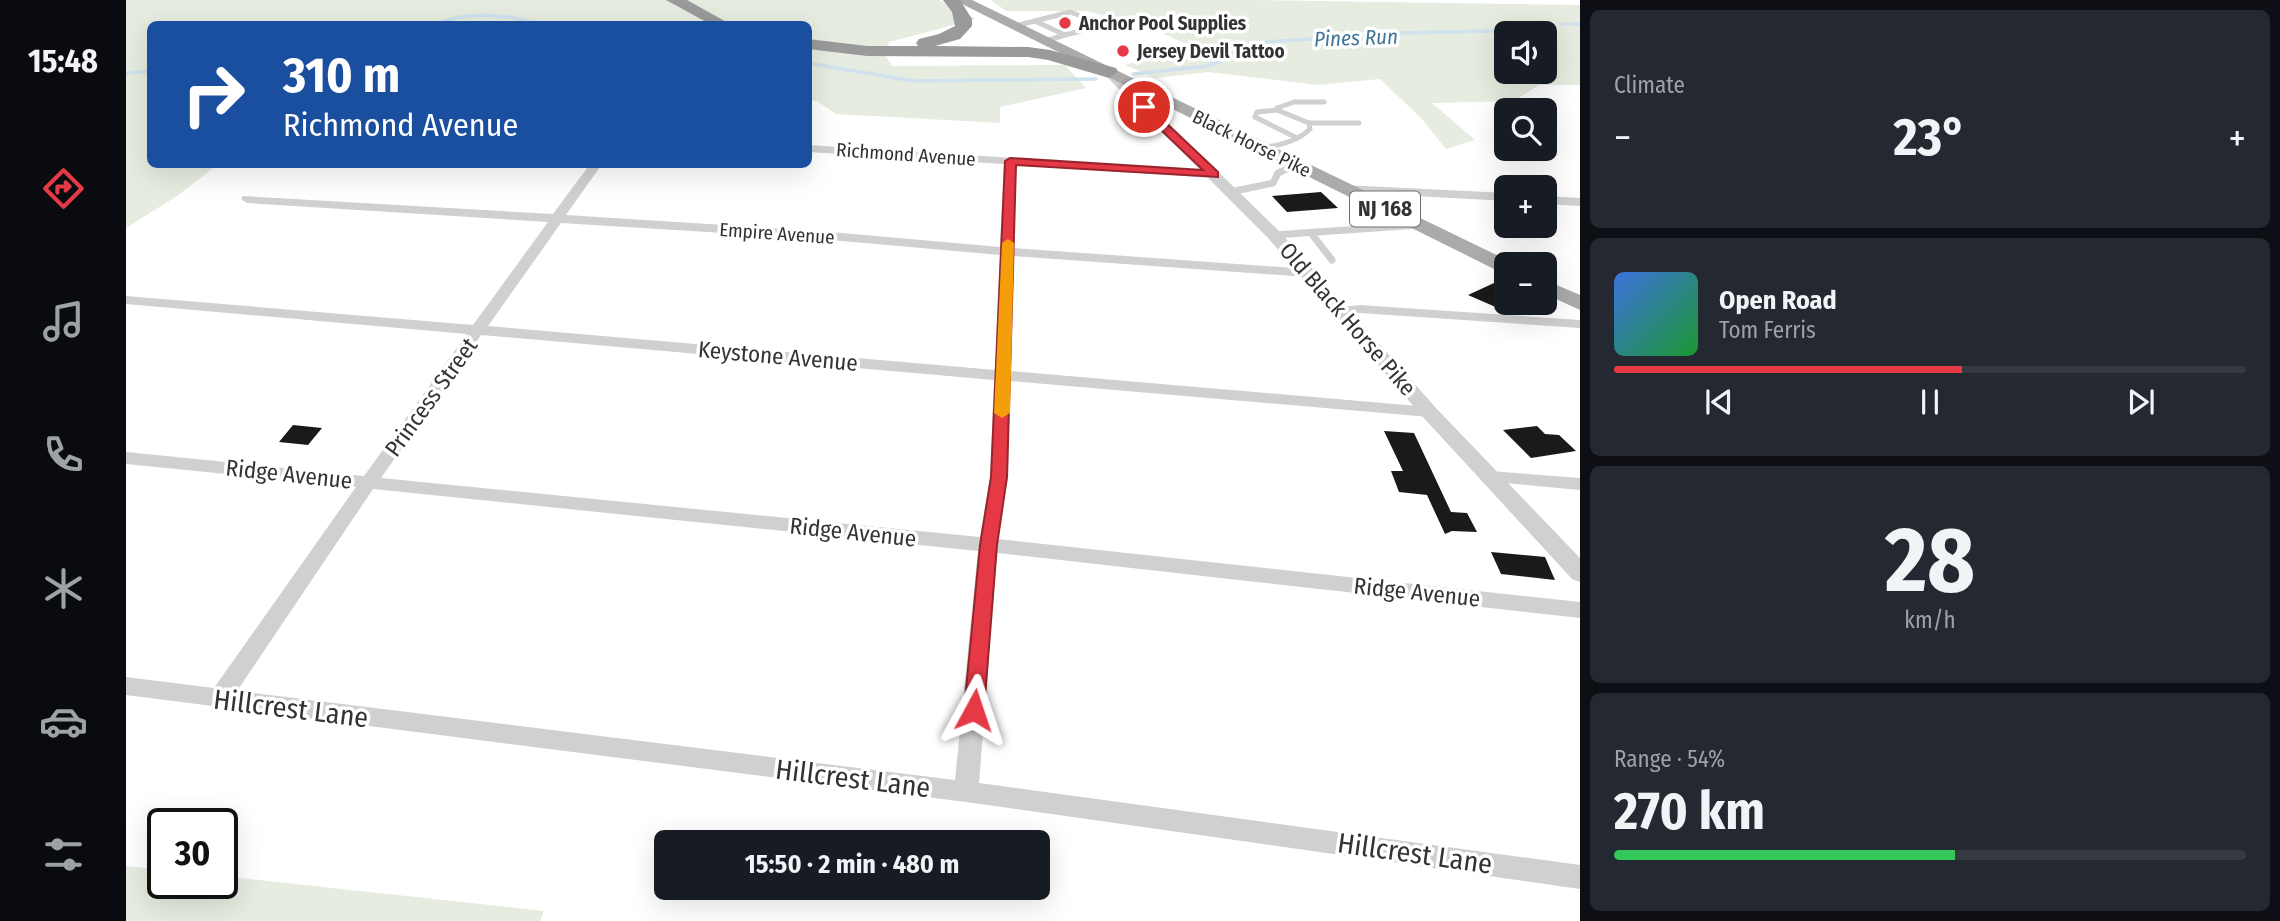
<!DOCTYPE html>
<meta charset="utf-8">
<style>
body{margin:0;font-family:"Fira Sans Condensed",sans-serif;background:#242831;color:#f1f3f6;height:100vh;display:flex;flex-direction:column;font-size:26px;white-space:nowrap}
*{box-sizing:border-box;margin:0}
p{font-size:23px;color:#9ea1a6}
.icon{flex:none;width:38px;height:38px;fill:none;stroke:currentColor;stroke-width:2;stroke-linecap:round;stroke-linejoin:round}
.map{position:relative;flex:1;overflow:hidden}
.sheet{display:flex;flex-direction:column;gap:10px;padding:10px;background:#0d0f14;width:700px}
.sheet>*{flex:none}
.guide{position:absolute;left:21px;top:21px;width:665px;height:147px;border-radius:10px;box-shadow:0 7px 28px #0002;background:#1a4fa0;color:#fff;overflow:hidden}
.fabs{position:absolute;left:1368px;top:21px;display:grid;gap:14px}
.fabs a{display:grid;place-items:center;width:63px;height:63px;border-radius:10px;background:#171b24;box-shadow:0 7px 28px #0002;font-size:35px}
.speed{position:absolute;left:21px;top:808px;display:flex;gap:14px;font-size:35px;font-weight:700;text-align:center}
.speed>*{display:grid;place-content:center;width:91px;height:91px;border-radius:50%;background:#171b24;box-shadow:0 7px 28px #0002;line-height:1}
.speed .limit{border:4px solid #111;border-radius:10px;background:#fff;color:#111}
.pin{position:absolute;display:grid;place-items:center;width:60px;height:60px;color:#fff;margin:-30px;border:4px solid #fff;border-radius:50%;box-shadow:0 2px 7px #0007}
.me{position:absolute;width:77px;margin:-38px;rotate:5deg;stroke-linejoin:round;filter:drop-shadow(0 0 5px #0008)}
.turn{display:flex;align-items:center;gap:24px;height:147px;padding:0 21px;font-size:32px}
.turn .icon{width:91px;height:91px;stroke-width:2.5}
.turn b{display:block;font-size:49px;line-height:60px}
.big{font-size:52px;font-weight:700;line-height:1.1}
.sheet .card{flex:1;display:flex;flex-direction:column;justify-content:center;gap:10px;min-width:0;padding:0 24px;border-radius:10px;background:#242831}
.sheet .dial{align-items:center;gap:0}
.dial b{font-size:91px;line-height:1}
.song{display:flex;align-items:center;gap:21px}
.cover{width:84px;height:84px;border-radius:10px;background:linear-gradient(135deg,hsl(220 70% 55%),hsl(130 70% 35%))}
.played{height:7px;border-radius:4px;background:linear-gradient(90deg,#e63946 55%,#363941 55%)}
.keys{display:flex;justify-content:space-around;direction:ltr}
.heat{display:flex;justify-content:space-between;align-items:center;font-size:38px;direction:ltr}
.charge{height:10px;border-radius:5px;background:linear-gradient(90deg,#34c759 54%,#363941 0)}
.trip{position:absolute;left:528px;top:830px;width:396px;height:70px;border-radius:10px;background:#171b24;box-shadow:0 7px 28px #0002;font-weight:700;line-height:70px;text-align:center}
main{display:flex;flex:1;min-height:0}
.tab-bar{display:flex;flex-direction:column;width:126px;justify-content:space-around;align-items:center;background:#090b0e;color:#9ea1a6}
.tab-bar .icon{width:49px;height:49px}
.tab-bar .on{color:#e63946}
.tab-bar b{font-size:32px;color:#f1f3f6}
.map>svg:first-child{display:block}
</style>
<main>
<nav class="tab-bar">
<b>15:48</b>
<svg class="icon on" aria-label="directions" viewBox="0 0 24 24"><path d="M12 3l9 9-9 9-9-9zM9 14v-3h6M13 9l2 2-2 2"/></svg>
<svg class="icon" aria-label="music" viewBox="0 0 24 24"><path d="M9 18V5l10-2v13"/><circle cx="6" cy="18" r="3"/><circle cx="16" cy="16" r="3"/></svg>
<svg class="icon" aria-label="phone" viewBox="0 0 24 24"><path d="M5 4h4l2 5-3 2q2 4 5 5l2-3 5 2v4C11 20 4 13 5 4z"/></svg>
<svg class="icon" aria-label="climate" viewBox="0 0 24 24"><path d="M12 3v18M4 7l16 10M4 17L20 7"/></svg>
<svg class="icon" aria-label="car" viewBox="0 0 24 24"><path d="M5 17H2v-5l4-1 3-4h7l3 4 3 1v5h-3M9 17h6M6 11h13"/><circle cx="7" cy="17" r="2"/><circle cx="17" cy="17" r="2"/></svg>
<svg class="icon" aria-label="filters" viewBox="0 0 24 24"><path d="M4 7h16M4 17h16"/><circle cx="9" cy="7" r="2"/><circle cx="15" cy="17" r="2"/></svg>
</nav>
<div class="map">
<svg width="1454" height="921" viewBox="0 0 1454 921">
<rect width="100%" height="100%" fill="#fff"/>
<g fill="#e6ecdf" fill-rule="evenodd">
<polygon points="0,0 813,0 850,19 763,42 759,55 766,66 939,65 960,88 874,107 874,123 710,114 691,101 683,100 682,24 24,24 24,105 20,108 24,108 24,164 91,165 51,196 0,228"/>
<path d="M865 0H1122L1454 5V85H1413L1388 101 1306 103 1349 140 1320 149 1296 119 1254 79 1192 85 1082 72 1030 78 999 65 1067 47 1025 28 961 11H880ZM1381 33H1419V72H1381Z"/>
<polygon points="0,866 37,870 37,884 96,884 96,876 418,911 414,921 0,921"/>
</g>
<g fill="none" stroke-linecap="round" stroke-linejoin="round">
<g stroke="#cfe2ee" stroke-width="3.5">
<path d="M310 24C342 11 379 14 412 24"/>
<polyline points="1435,24 1454,24"/>
<polyline points="682,63 787,81 970,79"/>
<polyline points="0,73 24,71"/>
<polyline points="1007,74 1081,66 1094,62 1107,53 1142,42 1274,33 1415,30"/>
</g>
</g>
<g fill="#1a1a1a">
<polygon points="1195,192 1212,208 1161,212 1146,196"/>
<polygon points="1368,283 1381,290 1381,312 1342,295"/>
<polygon points="167,425 196,428 182,445 153,442"/>
<polygon points="1411,426 1419,434 1433,435 1450,451 1405,458 1377,430"/>
<polygon points="1258,431 1288,433 1325,512 1341,513 1351,532 1326,531 1319,534 1301,495 1273,492 1265,471 1277,471"/>
<polygon points="1365,552 1419,557 1429,580 1375,574"/>
</g>
<g fill="none" stroke-linecap="round" stroke-linejoin="round">
<g stroke="#d0d0d0" stroke-width="5">
<polyline points="909,21 944,12 980,25 939,35"/>
<polyline points="888,26 909,21 939,35 919,41"/>
<polyline points="1151,108 1168,102 1198,102"/>
<polyline points="1183,123 1233,123"/>
<path d="M1140 148C1156 144 1172 141 1184 129L1183 123 1151 110 1131 112 1129 117 1171 138"/>
</g>
<g stroke="#d0d0d0" stroke-width="7">
<polyline points="1138,149 1146,147"/>
<polyline points="1104,192 1147,183 1152,173 1169,165"/>
<polyline points="1185,233 1206,260"/>
<polyline points="1148,235 1293,225"/>
</g>
<g fill="#d0d0d0" fill-rule="evenodd">
<path d="M682 145 1092 171V177L1088 178 890 165 888 248 1181 269 1188 273 1181 277 888 256 885 371 1303 407 1311 412 1303 417 884 381 882 477 872 539 1454 602V618L871 553 853 783 1454 865V889L840 802 0 695V677L88 688 230 487 0 464V452L238 476 341 334 0 304V296L347 325 422 222 121 203 115 199 117 196 427 214 464 164H476L440 215 693 231 874 247 878 164 682 152ZM435 223 693 239 874 255 869 370 362 326ZM355 335 868 380 864 477 854 537 255 478ZM247 489 852 551 829 780 111 691Z"/>
<polygon points="1218,185 1381,193 1381,201 1214,192 1214,186"/>
<polygon points="1419,196 1454,198 1454,206 1419,204"/>
<polygon points="1234,305 1454,320 1454,328 1234,313 1215,315 1208,311 1215,307"/>
<polygon points="1364,471 1454,478 1454,490 1358,481 1355,477 1358,473"/>
</g>
<polygon fill="#d0d0d0" fill-rule="evenodd" points="983,68 987,69 1154,232 1310,408 1454,558 1454,582 1446,579 1296,416 1142,238 979,75 977,72"/>
<g fill="#ababab" fill-rule="evenodd">
<polygon points="828,0 846,0 1389,264 1381,264 1381,274 1374,272"/>
<polygon points="1419,280 1454,295 1454,310 1419,294"/>
</g>
<g fill="#9a9a9a" fill-rule="evenodd">
<polygon points="540,0 561,0 604,24 584,24"/>
<polygon points="817,0 834,0 846,19 846,26 834,39 809,46 902,47 924,50 990,68 992,72 983,78 922,60 902,57 741,56 682,49 682,39 741,46 792,46 790,43 793,39 813,34 829,26 826,12"/>
</g>
</g>
<polygon fill="#e63946" stroke="#96252e" stroke-width="2" points="1014,105 1021,105 1092,172 1092,177 890,165 881,477 871,545 858,710 855,716 848,719 841,716 838,710 854,545 865,477 879,161 884,158 1077,170 1014,110"/>
<polygon fill="#f59e0b" points="882,239 888,243 884,413 876,418 868,413 876,243"/>
<g fill="#e63946" stroke="#fff" stroke-width="2.5">
<circle cx="939" cy="23" r="7"/>
<circle cx="997" cy="51" r="7"/>
</g>
<g text-anchor="middle" stroke-width="7" stroke-linejoin="round" paint-order="stroke">
<g font-size="19" font-weight="bold" fill="#333" stroke="#fff" text-anchor="start">
<text x="953" y="30">Anchor Pool Supplies</text>
<text x="1011" y="58">Jersey Devil Tattoo</text>
</g>
<g font-size="19" fill="#333" stroke="#fff">
<text transform="translate(1126 143) rotate(26)" y="7">Black Horse Pike</text>
<text transform="translate(780 154) rotate(4)" y="7">Richmond Avenue</text>
<text transform="translate(651 233) rotate(4)" y="7">Empire Avenue</text>
</g>
<g font-size="21" font-style="italic" fill="#3f7597" stroke="#fff">
<text transform="translate(1230 38) rotate(-2)" y="7">Pines Run</text>
</g>
<rect fill="#fff" stroke="#707070" stroke-width="2" x="1224" y="191.5" width="70" height="35" rx="5"/>
<g font-size="21" font-weight="bold" fill="#333">
<text x="1259" y="216">NJ 168</text>
</g>
<g font-size="23" fill="#333" stroke="#fff">
<text transform="translate(1222 319) rotate(49)" y="8">Old Black Horse Pike</text>
<text transform="translate(652 356) rotate(5)" y="8">Keystone Avenue</text>
<text transform="translate(305 397) rotate(-54)" y="8">Princess Street</text>
<text transform="translate(163 474) rotate(6)" y="8">Ridge Avenue</text>
<text transform="translate(727 532) rotate(6)" y="8">Ridge Avenue</text>
<text transform="translate(1291 592) rotate(6)" y="8">Ridge Avenue</text>
</g>
<g font-size="28" fill="#333" stroke="#fff">
<text transform="translate(165 708) rotate(7)" y="10">Hillcrest Lane</text>
<text transform="translate(727 778) rotate(7)" y="10">Hillcrest Lane</text>
<text transform="translate(1289 853) rotate(8)" y="10">Hillcrest Lane</text>
</g>
</g>
</svg>
<div class="fabs">
<a><svg class="icon" aria-label="sound" viewBox="0 0 24 24"><path d="M4 9h4l5-4v14l-5-4H4zM17 9q2 3 0 6"/></svg></a>
<a><svg class="icon" aria-label="search" viewBox="0 0 24 24"><circle cx="10" cy="10" r="6"/><path d="M15 15l6 6"/></svg></a>
<a>+</a>
<a>−</a>
</div>
<div class="speed"><div class="limit">30</div></div>
<div class="pin" style="left:1018px;top:107px;background:#d93025"><svg class="icon" aria-label="arrive" viewBox="0 0 24 24"><path d="M6 21V4h12l-3 4 3 4H6"/></svg></div>
<svg class="me" style="left:848px;top:710px" viewBox="-20 -20 40 40"><path d="M0-17L14 15 0 8-14 15z" fill="#e63946" stroke="#fff" stroke-width="4"/></svg>
<div class="trip">15:50 · 2 min · 480 m</div>
<div class="guide">
<div class="turn"><svg class="icon" aria-label="right" viewBox="0 0 24 24"><path d="M7 20v-9h11M14 6l5 5-5 5"/></svg><div><b>310 m</b>Richmond Avenue</div></div>
</div>
</div>
<section class="sheet">
<div class="card"><p>Climate</p>
<div class="heat"><a>−</a><b class="big">23°</b><a>+</a></div>
</div>
<div class="card">
<div class="song"><i class="cover"></i><div><b>Open Road</b><p>Tom Ferris</p></div></div>
<div class="played"></div>
<div class="keys"><svg class="icon" aria-label="previous" viewBox="0 0 24 24"><path d="M18 5L8 12l10 7zM5 5v14"/></svg><svg class="icon" aria-label="pause" viewBox="0 0 24 24"><path d="M8 5v14M16 5v14"/></svg><svg class="icon" aria-label="next" viewBox="0 0 24 24"><path d="M6 5l10 7-10 7zM19 5v14"/></svg></div>
</div>
<div class="card dial"><b>28</b><p>km/h</p></div>
<div class="card"><p>Range · 54%</p><b class="big">270 km</b><div class="charge"></div></div>
</section>
</main>
